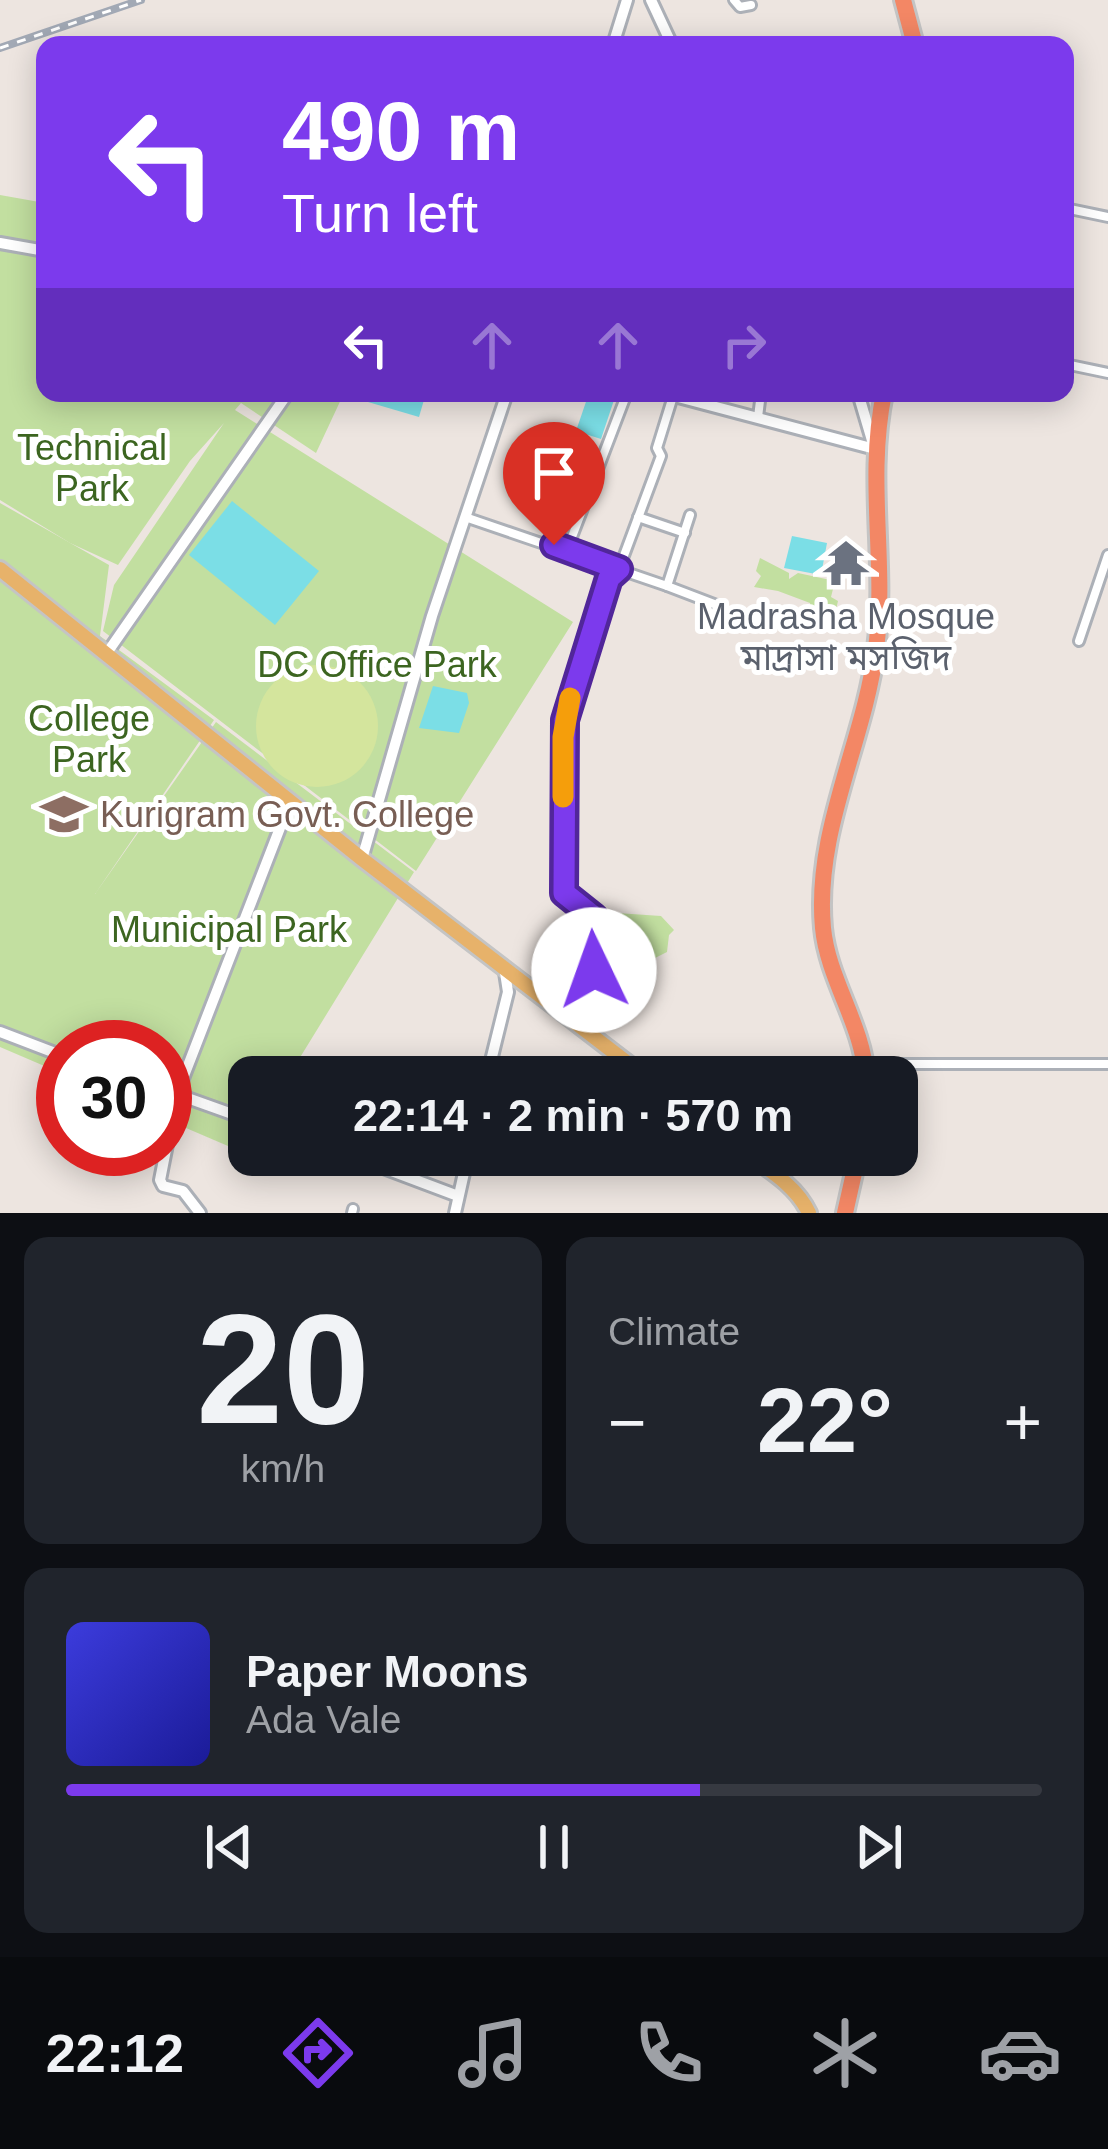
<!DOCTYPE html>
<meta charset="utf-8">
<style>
body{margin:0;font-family:Arial,"Noto Sans Bengali",sans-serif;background:#20242c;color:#f1f3f6;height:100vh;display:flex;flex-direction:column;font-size:45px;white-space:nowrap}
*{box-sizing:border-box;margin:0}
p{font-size:39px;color:#9ea1a6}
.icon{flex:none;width:66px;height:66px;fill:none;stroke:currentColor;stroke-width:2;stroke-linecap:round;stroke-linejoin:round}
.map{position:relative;height:1213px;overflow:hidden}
.drawer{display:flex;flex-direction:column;gap:24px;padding:24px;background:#0d0f14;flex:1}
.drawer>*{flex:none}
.banner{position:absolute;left:36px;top:36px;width:1038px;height:366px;border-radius:24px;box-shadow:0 6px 30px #0003;background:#7c3aed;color:#fff;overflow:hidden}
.speed{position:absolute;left:36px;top:1020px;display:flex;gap:24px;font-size:60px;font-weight:700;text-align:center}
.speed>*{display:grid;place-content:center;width:156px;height:156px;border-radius:50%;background:#171b24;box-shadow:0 6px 30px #0003;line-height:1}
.speed .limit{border:18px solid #d22;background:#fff;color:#111}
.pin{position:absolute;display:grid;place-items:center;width:102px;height:102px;color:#fff;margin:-123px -51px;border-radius:50% 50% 50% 0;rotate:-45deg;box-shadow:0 0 12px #0007}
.pin .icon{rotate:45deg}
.me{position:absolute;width:132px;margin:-66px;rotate:357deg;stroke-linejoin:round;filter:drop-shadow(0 0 9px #0008)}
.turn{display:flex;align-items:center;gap:42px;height:252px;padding:0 48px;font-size:54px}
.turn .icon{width:156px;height:156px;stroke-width:2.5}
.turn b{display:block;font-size:84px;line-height:102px}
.lanes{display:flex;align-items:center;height:114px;padding:0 48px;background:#0003;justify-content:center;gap:60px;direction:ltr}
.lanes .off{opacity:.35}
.big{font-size:90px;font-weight:800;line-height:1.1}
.drawer .tile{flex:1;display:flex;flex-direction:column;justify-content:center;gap:18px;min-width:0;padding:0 42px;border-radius:24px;background:#20242c}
.drawer .dial{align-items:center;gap:0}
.dial b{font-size:156px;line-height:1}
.song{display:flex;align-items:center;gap:36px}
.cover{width:144px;height:144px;border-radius:18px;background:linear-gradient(135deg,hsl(240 70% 55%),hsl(240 70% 35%))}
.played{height:12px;border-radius:6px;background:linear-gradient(90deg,#7c3aed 65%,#363941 65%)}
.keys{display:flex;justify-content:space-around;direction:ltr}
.heat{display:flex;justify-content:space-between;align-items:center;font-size:66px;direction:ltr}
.drawer .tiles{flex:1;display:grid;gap:24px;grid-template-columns:1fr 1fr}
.tile:last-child{grid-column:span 2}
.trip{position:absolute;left:228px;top:1056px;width:690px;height:120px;border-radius:24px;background:#171b24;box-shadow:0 6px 30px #0003;font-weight:800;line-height:120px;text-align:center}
.menu{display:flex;height:192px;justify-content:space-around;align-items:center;background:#090b0e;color:#9ea1a6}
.menu .icon{width:84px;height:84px}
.menu .active{color:#7c3aed}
.menu b{font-size:54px;color:#f1f3f6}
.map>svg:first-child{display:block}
</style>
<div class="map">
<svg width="1108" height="1213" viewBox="0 0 1108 1213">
<rect width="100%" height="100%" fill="#ede5e0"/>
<g fill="#c2dfa0">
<polygon points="0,195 45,203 45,393 344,393 316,453 241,403 235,410 573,622 416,871 103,631 114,585 224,423 190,461 118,565 70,543 0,500"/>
<polygon points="0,503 109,565 100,636 214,720 95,894 216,722 414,872 288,1077 249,1077 249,1141 242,1152 165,1119 165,1047 63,1047 63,1074 0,1047"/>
<polygon points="760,558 789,573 789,579 798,573 835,581 831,597 838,601 835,614 811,609 810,603 778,591 754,587 761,576 756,571"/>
<polygon points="617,913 661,916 674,930 669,935 667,952 651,960 621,956 616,941"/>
</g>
<circle fill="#d4e59d" cx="317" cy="726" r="61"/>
<g fill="#7bdee6">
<polygon points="352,393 426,393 419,417 351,397"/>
<polygon points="589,393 615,397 601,439 576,431"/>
<polygon points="232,501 319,571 275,625 189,555"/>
<polygon points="792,536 827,543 821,575 784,568"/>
<polygon points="433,686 467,693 469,703 459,733 419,728"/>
</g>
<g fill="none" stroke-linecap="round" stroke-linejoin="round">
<defs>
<g id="street">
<polyline points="734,0 740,7 751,5"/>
<polyline points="1065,208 1108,217"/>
<polyline points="1065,364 1108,373"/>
<polyline points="758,417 761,393"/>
<polyline points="465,517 667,586 690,515"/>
<polyline points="638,517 685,533"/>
<polyline points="567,550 627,393"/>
<polyline points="667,586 722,607"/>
<polyline points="1079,641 1108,555"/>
<polyline points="583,1027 594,970 594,917 584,905 564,893 565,720 609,578 619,569 661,456 657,448 674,393"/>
<polyline points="867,1064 1108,1064"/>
<polyline points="352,1213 353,1209"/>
</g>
<g id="secondary">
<polyline points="651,0 672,45"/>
<polyline points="613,45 627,0"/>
<polyline points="0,243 45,251"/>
<polyline points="663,393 875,449"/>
<polyline points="858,393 874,447"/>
<polyline points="107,653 288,393"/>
<polyline points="362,859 432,616 507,393"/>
<polyline points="0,1032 63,1056"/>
<polyline points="487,1077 508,992 504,966"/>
<polyline points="165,1090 249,1120"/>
<polyline points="349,1155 458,1196"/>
<polyline points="200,1213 183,1191 163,1186 160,1180 177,1094 290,802"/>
<polyline points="455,1213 468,1155"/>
</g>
<g id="primary">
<polyline points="0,569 362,859 646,1077"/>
<path d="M748 1155C771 1171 797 1187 809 1213"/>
</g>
<g id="highway">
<polyline points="903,0 915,45"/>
<path d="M866 1077C863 1025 828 980 823 928 814 831 864 743 876 649 887 563 866 481 884 393"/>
<polyline points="845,1213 858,1155"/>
</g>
</defs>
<use href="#street" stroke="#acb0b7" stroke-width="14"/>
<use href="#secondary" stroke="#acb0b7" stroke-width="16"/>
<use href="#primary" stroke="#c4c4c4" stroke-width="20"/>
<use href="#highway" stroke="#c4c4c4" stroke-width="22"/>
<use href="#street" stroke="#fff" stroke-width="8"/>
<use href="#secondary" stroke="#fff" stroke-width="10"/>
<use href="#primary" stroke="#e7b26a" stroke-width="14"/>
<use href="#highway" stroke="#f38765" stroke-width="16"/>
<defs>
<polyline id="rail" points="0,48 141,0"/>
</defs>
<use href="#rail" stroke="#a2a9b5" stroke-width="8"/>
<use href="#rail" stroke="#fff" stroke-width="3" stroke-dasharray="9" stroke-linecap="butt"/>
</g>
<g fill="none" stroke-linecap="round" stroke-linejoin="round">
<defs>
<polyline id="route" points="554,545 619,569 609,578 565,720 564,893 594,917 594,970"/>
</defs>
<use href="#route" stroke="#51269a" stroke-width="30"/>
<use href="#route" stroke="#7c3aed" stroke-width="21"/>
<polyline stroke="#f59e0b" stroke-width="21" points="563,797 563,737 570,698"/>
</g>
<defs>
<symbol id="temple-bare" viewBox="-9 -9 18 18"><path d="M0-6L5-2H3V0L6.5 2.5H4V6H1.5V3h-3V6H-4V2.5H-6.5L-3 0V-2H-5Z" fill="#6b7280" stroke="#fff" stroke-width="2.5" paint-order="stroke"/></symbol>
<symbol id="university-bare" viewBox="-9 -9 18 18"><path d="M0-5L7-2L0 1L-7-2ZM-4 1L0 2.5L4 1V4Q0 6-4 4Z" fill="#8d6e63" stroke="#fff" stroke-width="2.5" paint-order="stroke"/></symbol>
</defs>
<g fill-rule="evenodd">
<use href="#temple-bare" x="813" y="530" width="66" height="66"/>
<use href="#university-bare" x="31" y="781" width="66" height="66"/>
</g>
<g text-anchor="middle" stroke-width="10" stroke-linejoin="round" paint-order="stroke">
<g font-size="36" fill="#3c6520" stroke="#fff">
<text x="92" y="460">Technical<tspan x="92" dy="41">Park</tspan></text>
<text x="377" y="677">DC Office Park</text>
<text x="89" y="731">College<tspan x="89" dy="41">Park</tspan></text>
<text x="229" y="942">Municipal Park</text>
</g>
<g font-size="36" fill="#5b616d" stroke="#fff">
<text x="846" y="629">Madrasha Mosque<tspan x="846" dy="41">মাদ্রাসা মসজিদ</tspan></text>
</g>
<g font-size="36" fill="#785e54" stroke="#fff" text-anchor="start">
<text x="100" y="827">Kurigram Govt. College</text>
</g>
</g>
</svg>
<div class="speed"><div class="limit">30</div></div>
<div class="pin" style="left:554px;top:545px;background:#d93025"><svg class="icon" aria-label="arrive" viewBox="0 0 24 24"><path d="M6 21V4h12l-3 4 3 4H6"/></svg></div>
<svg class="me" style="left:594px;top:970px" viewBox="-20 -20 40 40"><circle r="19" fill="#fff"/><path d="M0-13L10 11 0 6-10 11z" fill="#7c3aed"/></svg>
<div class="trip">22:14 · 2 min · 570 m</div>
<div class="banner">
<div class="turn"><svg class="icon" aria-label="left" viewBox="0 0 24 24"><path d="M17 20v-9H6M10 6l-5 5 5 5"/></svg><div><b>490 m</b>Turn left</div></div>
<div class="lanes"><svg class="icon" aria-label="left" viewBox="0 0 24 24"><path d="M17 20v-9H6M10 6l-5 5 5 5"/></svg><svg class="icon off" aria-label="ahead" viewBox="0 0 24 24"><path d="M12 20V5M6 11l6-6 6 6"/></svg><svg class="icon off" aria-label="ahead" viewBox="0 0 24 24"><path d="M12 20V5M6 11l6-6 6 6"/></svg><svg class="icon off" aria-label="right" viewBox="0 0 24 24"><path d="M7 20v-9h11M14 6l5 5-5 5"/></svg></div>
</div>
</div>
<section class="drawer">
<div class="tiles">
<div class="tile dial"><b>20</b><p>km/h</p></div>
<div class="tile"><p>Climate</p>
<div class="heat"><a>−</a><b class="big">22°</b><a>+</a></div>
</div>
<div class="tile">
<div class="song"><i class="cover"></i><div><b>Paper Moons</b><p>Ada Vale</p></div></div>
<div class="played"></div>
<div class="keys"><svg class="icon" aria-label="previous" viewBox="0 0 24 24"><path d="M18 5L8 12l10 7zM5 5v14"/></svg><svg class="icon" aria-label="pause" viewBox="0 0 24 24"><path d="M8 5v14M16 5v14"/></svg><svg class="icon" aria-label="next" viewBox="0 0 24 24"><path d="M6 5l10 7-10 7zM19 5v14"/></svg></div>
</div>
</div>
</section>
<nav class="menu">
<b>22:12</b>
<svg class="icon active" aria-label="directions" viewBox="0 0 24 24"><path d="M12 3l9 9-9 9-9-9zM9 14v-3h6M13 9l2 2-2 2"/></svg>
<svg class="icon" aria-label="music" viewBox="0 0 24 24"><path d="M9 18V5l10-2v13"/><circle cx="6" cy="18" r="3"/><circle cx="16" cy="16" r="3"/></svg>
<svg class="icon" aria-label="phone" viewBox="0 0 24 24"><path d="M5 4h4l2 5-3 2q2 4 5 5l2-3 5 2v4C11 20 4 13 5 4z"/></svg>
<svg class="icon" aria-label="climate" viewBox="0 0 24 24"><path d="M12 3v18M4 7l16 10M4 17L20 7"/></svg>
<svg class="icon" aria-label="car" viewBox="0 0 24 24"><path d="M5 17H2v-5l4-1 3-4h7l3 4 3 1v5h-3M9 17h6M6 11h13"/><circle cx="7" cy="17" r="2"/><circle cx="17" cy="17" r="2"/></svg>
</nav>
